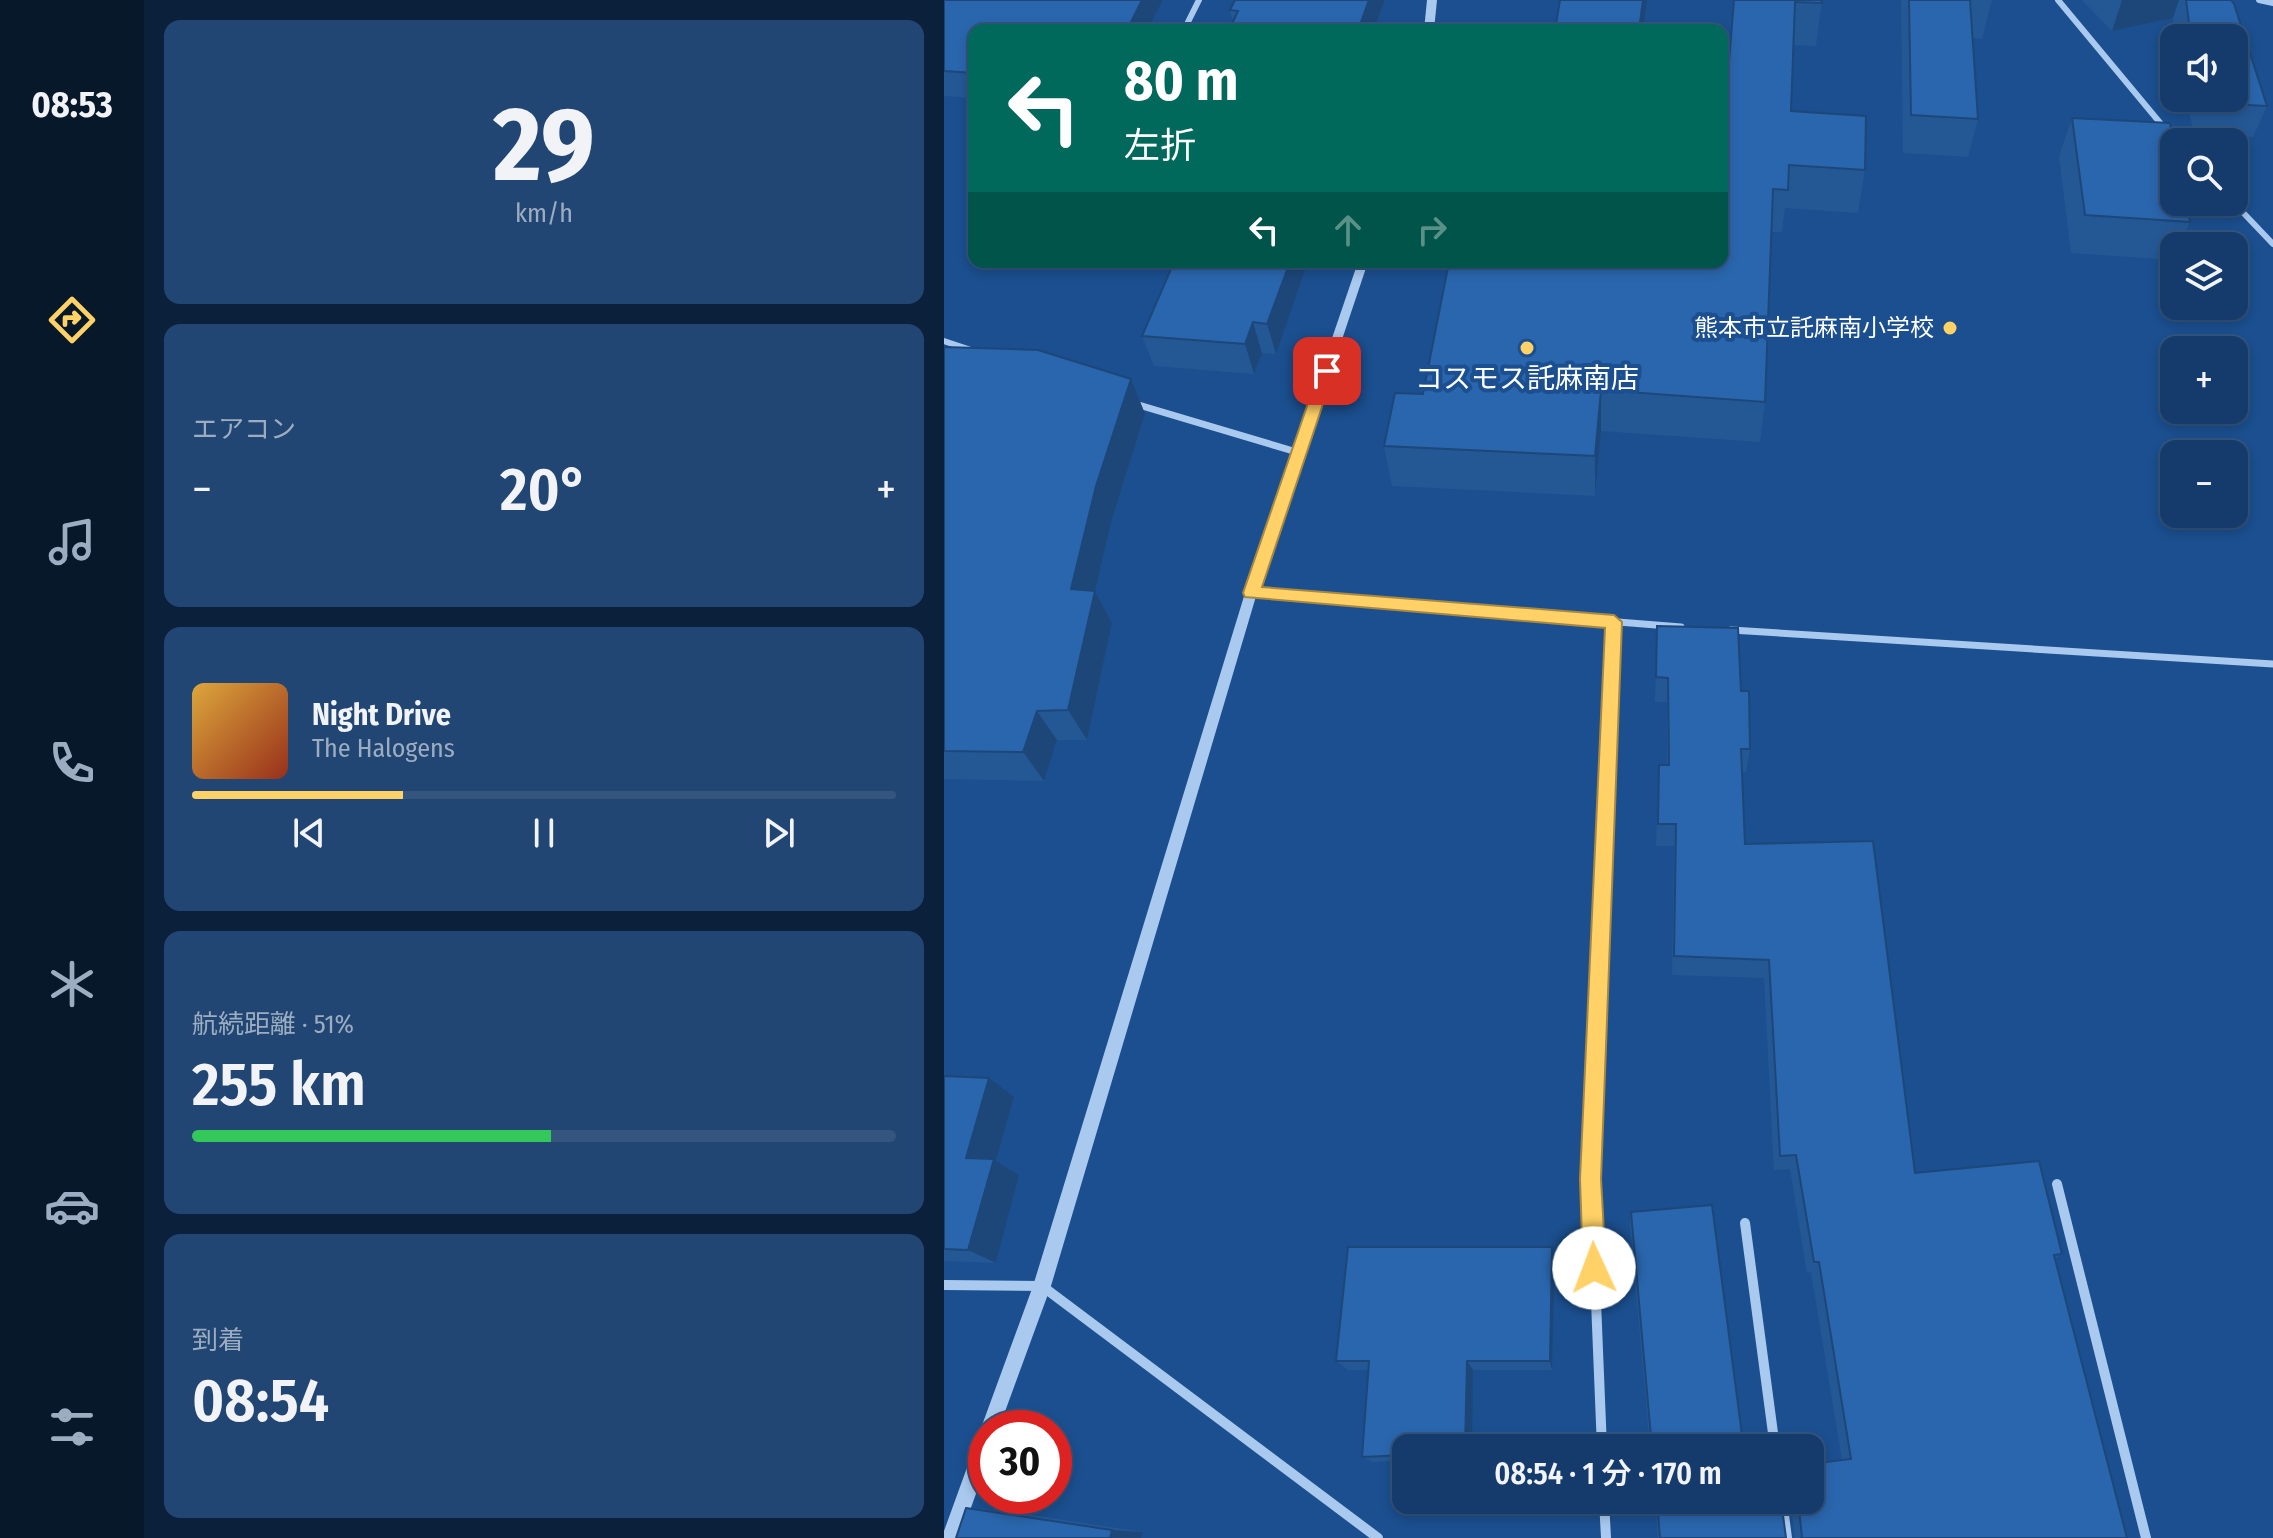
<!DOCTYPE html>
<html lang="ja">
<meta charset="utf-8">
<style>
body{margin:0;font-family:"Fira Sans Condensed","Noto Sans JP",sans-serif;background:#214673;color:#f1f3f6;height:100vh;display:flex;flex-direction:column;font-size:30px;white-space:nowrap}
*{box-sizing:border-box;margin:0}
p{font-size:26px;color:#9dadc1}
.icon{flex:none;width:44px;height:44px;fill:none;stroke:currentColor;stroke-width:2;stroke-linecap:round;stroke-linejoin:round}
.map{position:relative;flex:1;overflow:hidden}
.side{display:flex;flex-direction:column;gap:20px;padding:20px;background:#0b203b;width:800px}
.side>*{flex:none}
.guide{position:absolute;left:24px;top:24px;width:760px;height:244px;border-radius:16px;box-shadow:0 4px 12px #0003,0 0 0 2px #33557e;background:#00695c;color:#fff;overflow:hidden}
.buttons{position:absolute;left:1216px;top:24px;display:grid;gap:16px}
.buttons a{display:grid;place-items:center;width:88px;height:88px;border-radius:16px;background:#143b6b;box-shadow:0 4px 12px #0003,0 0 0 2px #33557e;font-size:40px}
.speed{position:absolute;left:24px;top:1410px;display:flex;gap:16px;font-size:40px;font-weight:700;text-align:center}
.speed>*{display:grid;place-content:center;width:104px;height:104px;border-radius:50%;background:#143b6b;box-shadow:0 4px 12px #0003,0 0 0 2px #33557e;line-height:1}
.speed .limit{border:12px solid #d22;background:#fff;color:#111}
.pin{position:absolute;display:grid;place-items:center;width:68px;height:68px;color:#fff;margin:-34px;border-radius:16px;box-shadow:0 4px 12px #0006}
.me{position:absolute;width:88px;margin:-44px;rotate:358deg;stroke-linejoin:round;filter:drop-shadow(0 0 6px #0008)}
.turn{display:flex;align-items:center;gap:28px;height:168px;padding:0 24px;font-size:36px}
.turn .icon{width:104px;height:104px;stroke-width:2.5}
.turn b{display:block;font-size:56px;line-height:68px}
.lanes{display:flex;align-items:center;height:76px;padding:0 24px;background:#0003;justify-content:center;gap:40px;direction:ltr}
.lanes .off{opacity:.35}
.big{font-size:60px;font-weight:600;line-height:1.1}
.side .widget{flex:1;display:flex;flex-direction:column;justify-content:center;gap:12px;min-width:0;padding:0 28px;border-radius:16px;background:#214673}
.side .dial{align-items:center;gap:0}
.dial b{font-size:104px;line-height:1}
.song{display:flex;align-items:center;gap:24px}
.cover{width:96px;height:96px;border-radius:12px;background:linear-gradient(135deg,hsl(40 70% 55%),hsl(10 70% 35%))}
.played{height:8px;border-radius:4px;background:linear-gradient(90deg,#ffd166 30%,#33557e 30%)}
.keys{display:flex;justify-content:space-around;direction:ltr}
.heat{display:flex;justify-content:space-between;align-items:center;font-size:44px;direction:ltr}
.charge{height:12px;border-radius:6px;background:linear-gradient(90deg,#34c759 51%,#33557e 0)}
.trip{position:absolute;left:448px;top:1434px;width:432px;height:80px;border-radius:16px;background:#143b6b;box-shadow:0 4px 12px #0003,0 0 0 2px #33557e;font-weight:600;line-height:80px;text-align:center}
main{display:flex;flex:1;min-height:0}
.menu{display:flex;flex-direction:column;width:144px;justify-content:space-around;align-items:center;background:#08182b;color:#9dadc1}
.menu .icon{width:56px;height:56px}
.menu .active{color:#ffd166}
.menu b{font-size:36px;color:#f1f3f6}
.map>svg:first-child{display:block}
</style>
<main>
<nav class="menu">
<b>08:53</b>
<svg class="icon active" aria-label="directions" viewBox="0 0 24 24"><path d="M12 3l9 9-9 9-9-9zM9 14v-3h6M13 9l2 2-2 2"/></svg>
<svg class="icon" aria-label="music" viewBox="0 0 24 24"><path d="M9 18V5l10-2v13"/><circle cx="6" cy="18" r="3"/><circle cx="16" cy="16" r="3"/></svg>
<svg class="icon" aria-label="phone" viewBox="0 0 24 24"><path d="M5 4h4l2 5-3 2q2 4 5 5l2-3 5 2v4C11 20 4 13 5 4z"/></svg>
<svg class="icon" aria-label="climate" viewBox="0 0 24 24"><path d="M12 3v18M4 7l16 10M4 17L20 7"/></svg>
<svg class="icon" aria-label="car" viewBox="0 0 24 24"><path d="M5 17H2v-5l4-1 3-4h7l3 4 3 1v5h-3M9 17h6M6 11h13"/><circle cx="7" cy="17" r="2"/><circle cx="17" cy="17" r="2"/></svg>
<svg class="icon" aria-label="filters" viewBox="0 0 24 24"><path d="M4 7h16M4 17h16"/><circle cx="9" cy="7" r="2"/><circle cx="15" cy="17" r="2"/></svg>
</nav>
<section class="side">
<div class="widget dial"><b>29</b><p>km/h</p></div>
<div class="widget"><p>エアコン</p>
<div class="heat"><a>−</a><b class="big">20°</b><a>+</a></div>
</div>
<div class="widget">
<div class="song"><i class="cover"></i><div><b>Night Drive</b><p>The Halogens</p></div></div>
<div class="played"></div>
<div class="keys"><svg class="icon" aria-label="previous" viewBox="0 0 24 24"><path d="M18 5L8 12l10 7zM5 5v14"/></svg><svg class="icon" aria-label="pause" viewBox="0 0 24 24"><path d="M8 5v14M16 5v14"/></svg><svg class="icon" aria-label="next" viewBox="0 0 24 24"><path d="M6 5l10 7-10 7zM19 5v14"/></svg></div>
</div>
<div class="widget"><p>航続距離 · 51%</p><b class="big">255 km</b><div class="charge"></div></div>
<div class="widget"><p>到着</p><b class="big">08:54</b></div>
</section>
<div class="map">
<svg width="1329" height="1538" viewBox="0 0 1329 1538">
<rect width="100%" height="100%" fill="#1b4f8f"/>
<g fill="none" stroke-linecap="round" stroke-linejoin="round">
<g stroke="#a9c9ee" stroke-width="6">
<polyline points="1114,0 1232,142"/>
<polyline points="1315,0 1329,3"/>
<polyline points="240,30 255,0"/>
<polyline points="1289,202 1329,244"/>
<polyline points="0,341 30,351"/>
</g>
<g stroke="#a9c9ee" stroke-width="7">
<polyline points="188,403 356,453"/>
<polyline points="307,593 737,627"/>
<polyline points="787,630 1329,664"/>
<polyline points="659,897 670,622"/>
</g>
<g stroke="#a9c9ee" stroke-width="10">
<polyline points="1113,1184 1202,1538"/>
<polyline points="801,1223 831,1448"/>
<polyline points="0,1285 98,1286 434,1538"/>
<polyline points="658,1448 647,1179 659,895"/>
<polyline points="660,1500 662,1538"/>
<polyline points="838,1500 843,1538"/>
</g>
<g fill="#a9c9ee" fill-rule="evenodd">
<polygon points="483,0 493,0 490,30 480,30"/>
<polygon points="414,262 424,262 313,593 107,1286 55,1428 42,1428 42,1466 16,1538 0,1538 0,1531 33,1440 39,1432 37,1428 89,1286 301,593"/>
</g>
</g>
<g fill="#245895">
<polygon points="0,0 219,0 203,30 30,30 30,98 1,96 0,97"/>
<polygon points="441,0 433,23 289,21 286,10"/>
<polygon points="790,0 878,0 872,46 849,45 847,111 921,170 914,213 841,208 838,232 827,232 821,402 816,442 657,431 651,496 448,486 440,446 479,394 778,262"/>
<polygon points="957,0 1048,0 1038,39 1029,38 1034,119 1024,157 959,153"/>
<polygon points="1138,0 1287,0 1323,106 1309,137 1250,134 1242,98 1290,98 1290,38 1231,38 1229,18 1168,31"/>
<polygon points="1128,118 1246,222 1235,246 1230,246 1229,260 1127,253 1115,156"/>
<polygon points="364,262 332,354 318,353 310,374 210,366 198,336"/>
<polygon points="0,344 2,347 187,379 201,414 168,519 151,591 168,623 143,740 113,740 100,781 0,779"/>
<polygon points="713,626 797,691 806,749 802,772 798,772 801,844 971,1173 1118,1254 1111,1259 1183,1538 851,1538 846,1500 866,1500 898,1460 867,1272 863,1273 846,1169 830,1170 820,978 728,975 730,846 712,846 715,765 723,765 723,702 711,702"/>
<polygon points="0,1076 70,1097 52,1161 75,1175 52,1263 0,1261"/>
<polygon points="687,1212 798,1435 805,1448 706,1448 686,1224"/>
<polygon points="611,1260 608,1370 529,1370 462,1448 462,1460 429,1462 418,1457 425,1370 404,1370 392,1361"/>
<polygon points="711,1500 837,1500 842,1538 714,1538"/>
<polygon points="22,1508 61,1511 199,1532 197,1538 12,1538"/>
</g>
<g fill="#1d4779">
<polygon points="198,0 219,0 203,30 183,30"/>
<polygon points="425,0 441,0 430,30 417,22"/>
<polygon points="699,0 703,0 699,30 695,30"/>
<polygon points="1178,0 1235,0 1229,18 1168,31"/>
<polygon points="346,262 364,262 332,354 323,324"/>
<polygon points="309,322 318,353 310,374 301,344"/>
<polygon points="187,379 201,414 168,519 151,591 168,623 143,740 124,710 127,589 152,486"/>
<polygon points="657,390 657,431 651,496 651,456"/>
<polygon points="93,711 113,740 100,781 79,752"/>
<polygon points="45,1078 70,1097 52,1161 75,1175 52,1263 24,1250 22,1158"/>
<polygon points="608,1247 611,1260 608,1370 606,1361"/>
<polygon points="523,1361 529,1370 528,1448 521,1448"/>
<polygon points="168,1530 199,1532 197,1538 166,1538"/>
</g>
<g fill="#2a66ad" stroke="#1d4779" stroke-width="2">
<polygon points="0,0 198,0 183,30 30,30 30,73 0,71"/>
<polygon points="291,0 425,0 417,22 436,23 434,30 285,30 294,11 286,10"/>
<polygon points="616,0 699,0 695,30 611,30"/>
<polygon points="790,0 878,0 878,3 851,2 847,111 922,116 921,170 845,165 844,190 829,189 821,402 657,390 651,456 440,446 451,393 479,394 505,262 778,262 778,145"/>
<polygon points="965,0 1026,0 1034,119 967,115"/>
<polygon points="1242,0 1287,0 1290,4 1323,106 1263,103 1262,98 1290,98 1290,38 1247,38"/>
<polygon points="1128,118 1226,123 1230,145 1230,202 1242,202 1246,222 1141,215"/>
<polygon points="230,262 346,262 323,324 309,322 301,344 198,336"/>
<polygon points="0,347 94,350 187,379 152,486 127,589 151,591 124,710 93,711 79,752 0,751"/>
<polygon points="713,626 794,628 797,691 805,691 806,749 797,749 801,844 929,841 971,1173 1095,1161 1118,1254 1110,1255 1183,1538 857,1538 858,1537 854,1500 866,1500 866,1464 907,1459 875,1262 870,1262 852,1155 836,1156 825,960 730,956 732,824 714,824 715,765 725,765 724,678 712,677"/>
<polygon points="0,1076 45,1078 22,1158 50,1159 24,1250 0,1249"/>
<polygon points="768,1205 798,1435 803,1434 805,1448 708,1448 687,1212"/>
<polygon points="404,1247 608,1247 606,1361 523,1361 521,1448 462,1448 462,1455 418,1457 425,1361 392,1361"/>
<polygon points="713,1500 837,1500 842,1538 716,1538"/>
<polygon points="22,1508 168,1530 166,1538 12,1538"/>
</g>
<polygon fill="#ffd166" stroke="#a68842" stroke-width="2" points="383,366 390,371 318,587 670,615 678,622 657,1179 662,1268 658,1276 650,1280 643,1276 639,1268 636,1179 661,628 301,597 299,593 375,371"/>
<g fill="#ffd166" stroke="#1b4f8f" stroke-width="3">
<circle cx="1006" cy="328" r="8"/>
<circle cx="583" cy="348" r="8"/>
</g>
<g text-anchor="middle" stroke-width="8" stroke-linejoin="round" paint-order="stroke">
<g font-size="24" fill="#fff" stroke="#1b4f8f" text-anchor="end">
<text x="990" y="336">熊本市立託麻南小学校</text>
</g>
<g font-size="28" fill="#fff" stroke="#1b4f8f">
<text x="583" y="388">コスモス託麻南店</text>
</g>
</g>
</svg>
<div class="buttons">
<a><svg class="icon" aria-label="sound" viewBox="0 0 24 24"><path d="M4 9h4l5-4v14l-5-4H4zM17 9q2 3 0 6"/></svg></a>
<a><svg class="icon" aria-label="search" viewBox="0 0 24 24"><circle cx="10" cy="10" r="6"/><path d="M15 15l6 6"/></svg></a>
<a><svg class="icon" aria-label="layers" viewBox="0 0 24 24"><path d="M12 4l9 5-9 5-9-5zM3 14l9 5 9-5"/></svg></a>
<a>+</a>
<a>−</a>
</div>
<div class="speed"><div class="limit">30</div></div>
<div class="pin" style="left:383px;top:371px;background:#d93025"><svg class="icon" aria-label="arrive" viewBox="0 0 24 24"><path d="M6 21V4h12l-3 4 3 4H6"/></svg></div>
<svg class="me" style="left:650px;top:1268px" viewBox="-20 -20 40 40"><circle r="19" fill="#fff"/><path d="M0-13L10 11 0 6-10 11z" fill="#ffd166"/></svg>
<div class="trip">08:54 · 1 分 · 170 m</div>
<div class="guide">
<div class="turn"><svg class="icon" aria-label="left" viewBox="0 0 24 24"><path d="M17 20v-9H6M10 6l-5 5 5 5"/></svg><div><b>80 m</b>左折</div></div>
<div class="lanes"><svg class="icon" aria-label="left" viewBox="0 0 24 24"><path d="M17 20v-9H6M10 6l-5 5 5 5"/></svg><svg class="icon off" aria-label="ahead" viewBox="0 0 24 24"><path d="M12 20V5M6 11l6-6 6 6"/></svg><svg class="icon off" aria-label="right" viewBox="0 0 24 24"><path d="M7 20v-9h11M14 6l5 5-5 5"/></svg></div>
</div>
</div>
</main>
